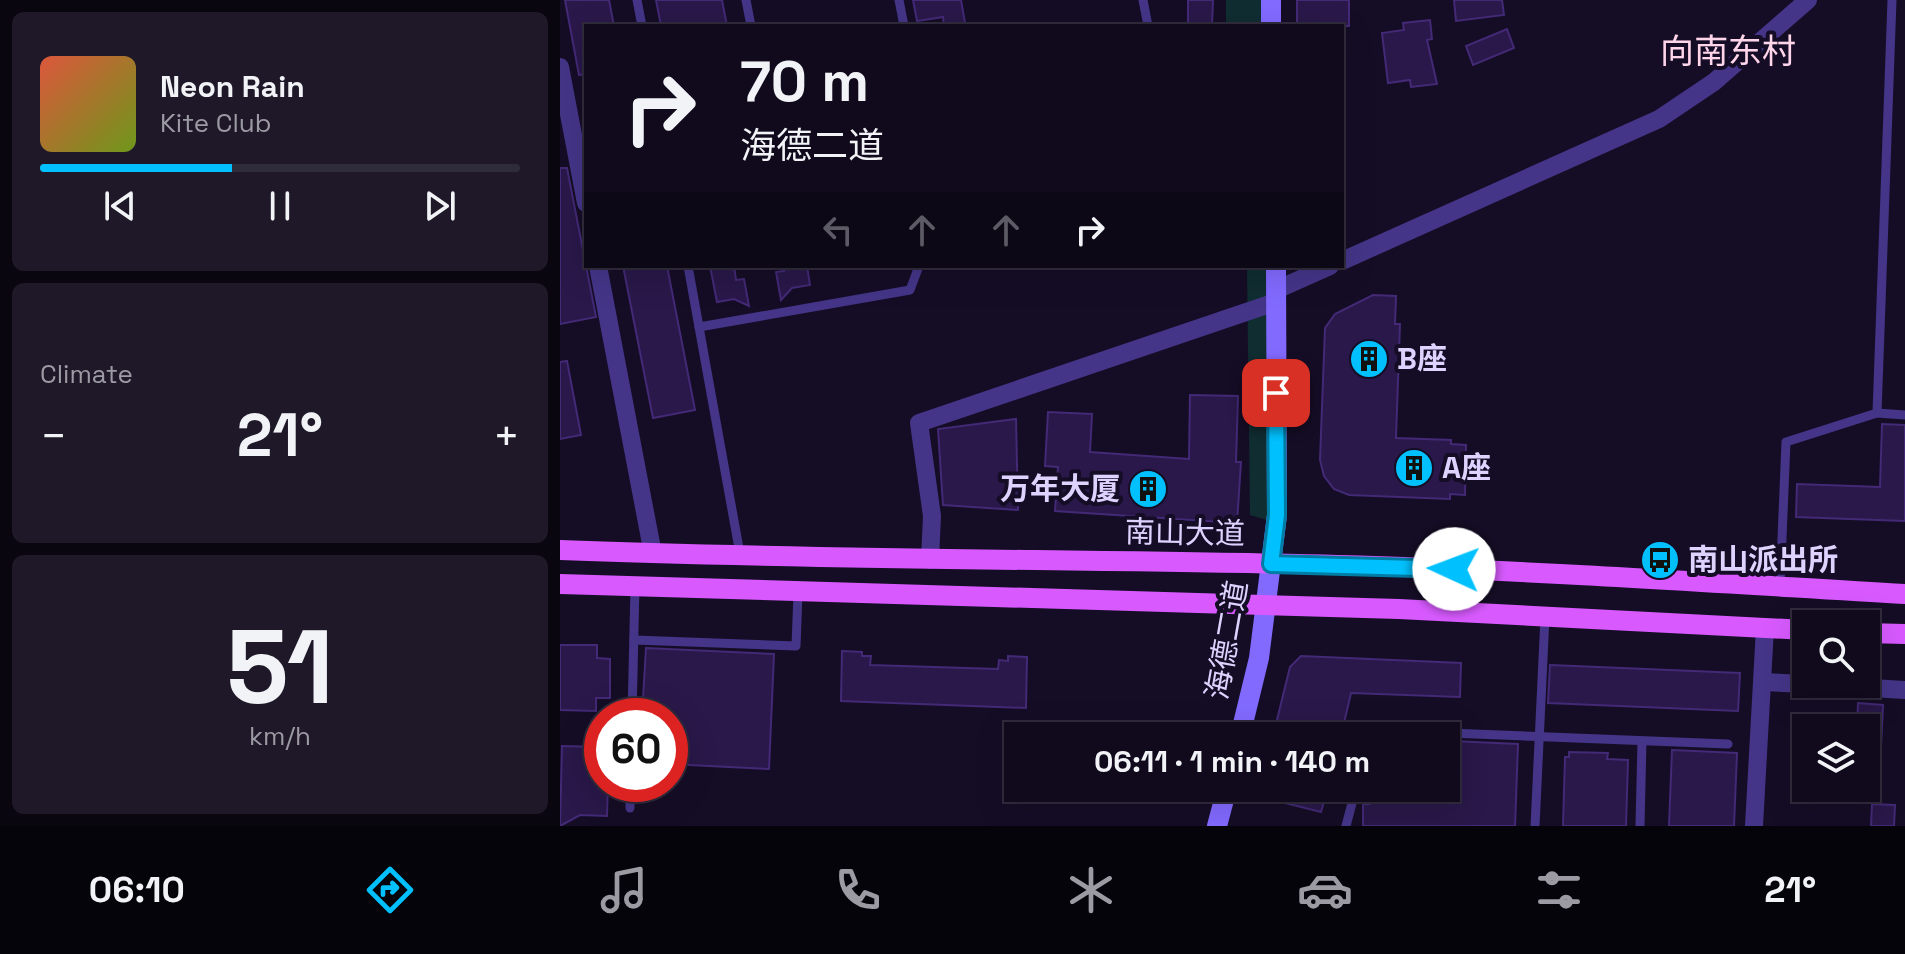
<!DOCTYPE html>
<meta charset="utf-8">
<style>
body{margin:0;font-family:"Space Grotesk","Noto Sans SC",sans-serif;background:#1e1829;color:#f1f3f6;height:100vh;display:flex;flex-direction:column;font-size:30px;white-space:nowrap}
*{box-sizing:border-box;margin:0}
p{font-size:26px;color:#9c9aa3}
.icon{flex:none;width:44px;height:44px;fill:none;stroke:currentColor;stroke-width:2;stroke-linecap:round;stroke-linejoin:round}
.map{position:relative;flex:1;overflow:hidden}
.sheet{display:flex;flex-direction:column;gap:12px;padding:12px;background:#09060f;width:560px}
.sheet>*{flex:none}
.top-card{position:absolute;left:24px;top:24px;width:760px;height:244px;border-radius:0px;box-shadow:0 8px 32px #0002,0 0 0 2px #302b3b;background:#100a1c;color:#f1f3f6;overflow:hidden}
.tools{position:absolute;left:1232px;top:610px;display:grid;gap:16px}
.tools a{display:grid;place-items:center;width:88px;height:88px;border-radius:0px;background:#100a1c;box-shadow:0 8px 32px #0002,0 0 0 2px #302b3b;font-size:40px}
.speed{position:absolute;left:24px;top:698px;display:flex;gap:16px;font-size:40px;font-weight:700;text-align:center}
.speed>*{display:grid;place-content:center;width:104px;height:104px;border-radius:50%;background:#100a1c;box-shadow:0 8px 32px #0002,0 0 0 2px #302b3b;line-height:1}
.speed .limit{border:12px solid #d22;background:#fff;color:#111}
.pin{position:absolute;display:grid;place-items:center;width:68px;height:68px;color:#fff;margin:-34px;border-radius:16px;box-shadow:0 4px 12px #0006}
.me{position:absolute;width:88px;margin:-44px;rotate:272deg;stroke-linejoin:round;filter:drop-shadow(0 0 6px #0008)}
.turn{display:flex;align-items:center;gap:28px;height:168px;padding:0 24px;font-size:36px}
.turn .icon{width:104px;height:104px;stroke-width:2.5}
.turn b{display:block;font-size:56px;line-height:68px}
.lanes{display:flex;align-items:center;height:76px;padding:0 24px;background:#0003;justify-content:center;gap:40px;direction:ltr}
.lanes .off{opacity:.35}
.big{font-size:60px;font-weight:700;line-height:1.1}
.sheet .tile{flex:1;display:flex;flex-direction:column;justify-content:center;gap:12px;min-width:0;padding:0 28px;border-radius:12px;background:#1e1829}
.sheet .dial{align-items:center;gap:0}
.dial b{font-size:104px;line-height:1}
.song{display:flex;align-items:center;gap:24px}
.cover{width:96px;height:96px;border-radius:12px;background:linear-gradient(135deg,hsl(10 70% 55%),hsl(80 70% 35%))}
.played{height:8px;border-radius:4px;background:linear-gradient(90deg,#00c1fe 40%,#302b3b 40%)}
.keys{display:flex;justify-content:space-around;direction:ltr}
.heat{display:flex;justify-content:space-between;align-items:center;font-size:44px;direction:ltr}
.trip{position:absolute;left:444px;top:722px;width:456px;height:80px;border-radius:0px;background:#100a1c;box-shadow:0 8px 32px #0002,0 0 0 2px #302b3b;font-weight:700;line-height:80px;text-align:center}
.tabs{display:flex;height:128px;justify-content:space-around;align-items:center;background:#06040b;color:#9c9aa3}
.tabs .icon{width:56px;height:56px}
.tabs .selected{color:#00c1fe}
.tabs b{font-size:36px;color:#f1f3f6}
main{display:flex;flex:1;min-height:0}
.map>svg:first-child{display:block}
</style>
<main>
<section class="sheet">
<div class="tile">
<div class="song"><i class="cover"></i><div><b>Neon Rain</b><p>Kite Club</p></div></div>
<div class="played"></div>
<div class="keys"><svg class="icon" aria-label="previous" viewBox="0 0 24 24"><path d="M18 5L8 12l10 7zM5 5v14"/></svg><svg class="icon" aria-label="pause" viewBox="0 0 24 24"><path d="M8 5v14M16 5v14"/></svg><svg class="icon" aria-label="next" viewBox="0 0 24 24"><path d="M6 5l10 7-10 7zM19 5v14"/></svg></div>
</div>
<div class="tile"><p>Climate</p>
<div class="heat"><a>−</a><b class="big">21°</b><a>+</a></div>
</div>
<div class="tile dial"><b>51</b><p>km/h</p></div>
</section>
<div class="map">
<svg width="1345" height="826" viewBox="0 0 1345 826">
<rect width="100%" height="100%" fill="#150d26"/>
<g fill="#102d31">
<rect x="666" y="0" width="38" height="26"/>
<polygon points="687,266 709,266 707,520 690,515"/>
</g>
<g fill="#291849" stroke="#432976" stroke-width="2">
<polygon points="5,0 49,0 54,26 26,26 26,74 19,75"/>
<polygon points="96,0 162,0 167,26 101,26"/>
<polygon points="353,0 401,0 405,23 384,26 383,17 357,21"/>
<polygon points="628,0 653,0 652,26 628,26"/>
<rect x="737" y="0" width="52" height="26"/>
<polygon points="894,0 942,0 944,15 896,21"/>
<polygon points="870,20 872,39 867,40 877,84 851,87 850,80 828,83 822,33 844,30 843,23"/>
<polygon points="947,29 954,48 913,65 906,46"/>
<polygon points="0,168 7,168 36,317 0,324"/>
<polygon points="63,266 107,266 135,410 93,418"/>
<polygon points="150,266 174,266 176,280 184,279 189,306 174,299 157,302"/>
<polygon points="223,266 247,266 250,285 232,288 221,300 216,272 224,271"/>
<polygon points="813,295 836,296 835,324 840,324 836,438 891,440 891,444 906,445 905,495 890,494 890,499 789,495 774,489 764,476 760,460 765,328 775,314"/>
<polygon points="7,361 21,435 0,439 0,362"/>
<polygon points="630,395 678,396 676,462 681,462 677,523 495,511 498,467 485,466 488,412 532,414 530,452 629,459"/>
<polygon points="456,419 458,510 383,505 378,429"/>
<polygon points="1322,424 1345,425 1345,521 1236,517 1237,484 1320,487"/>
<polygon points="0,645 37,645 37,658 50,659 50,698 36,698 36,711 0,710"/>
<polygon points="86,648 214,654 209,769 110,764 110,716 82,716"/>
<polygon points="282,651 302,652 302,656 311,656 310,665 438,669 439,660 448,661 448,656 467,657 466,708 281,701"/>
<polygon points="741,656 901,663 900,697 791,693 781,736 713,736 730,667"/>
<polygon points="990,665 1180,673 1178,711 988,703"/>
<polygon points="1298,703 1323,705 1319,788 1306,787 1306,728 1297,728"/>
<polygon points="892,741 958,744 955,826 803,826 803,804 809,804 809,798 890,799"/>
<polygon points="2,746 42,747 42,784 48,784 47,816 20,815 0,826"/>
<polygon points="1112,750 1177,753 1174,826 1109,826"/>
<polygon points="1009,752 1048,753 1047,759 1068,760 1066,826 1003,826 1005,757 1009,757"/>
<polygon points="686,788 768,788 761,812 685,793"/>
<polygon points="1312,804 1335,805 1334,826 1311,826"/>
</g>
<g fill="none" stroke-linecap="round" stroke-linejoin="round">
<g stroke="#443588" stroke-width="9">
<polyline points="77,0 82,26"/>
<polyline points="186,0 191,26"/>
<polyline points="339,0 344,26"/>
<polyline points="583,0 588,26"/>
<polyline points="128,266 180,554"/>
<polyline points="139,327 350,290 359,266"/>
<polyline points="1317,413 1345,415"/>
<polyline points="1220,586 1226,442 1317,413 1332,0"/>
<polyline points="74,640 236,646 238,593"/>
<polyline points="72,716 75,587"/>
<polyline points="810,736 812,730 1168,744"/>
<polyline points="70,808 70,784"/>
<polyline points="786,826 796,788"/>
<polyline points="975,826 985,617"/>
<polyline points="1080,826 1082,741"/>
</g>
<g stroke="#443588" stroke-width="18">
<polyline points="0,67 26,203"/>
<polyline points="782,261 1099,119 1154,82 1248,0"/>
<polyline points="38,266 93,554"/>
<polyline points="716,290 770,266"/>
<polyline points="370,560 372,516 359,423 716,302"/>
<polyline points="1203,682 1246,684"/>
<polyline points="1246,684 1345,690"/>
<polyline points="1194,826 1205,628"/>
</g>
<g stroke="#826aff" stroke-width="20">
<polyline points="711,0 711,26"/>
<polyline points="680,736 699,658 717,515 716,266"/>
<polyline points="657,826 667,788"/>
</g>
<g stroke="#d85aff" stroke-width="20">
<path d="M0 550C259 560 518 559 778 565 967 570 1156 583 1345 594"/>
<polyline points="0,584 839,609 1246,630"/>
<polyline points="1306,633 1345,634"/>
</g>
</g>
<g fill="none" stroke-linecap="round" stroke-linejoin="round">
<defs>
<polyline id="route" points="716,393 717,515 711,564 894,569"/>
</defs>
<use href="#route" stroke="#007da5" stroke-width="20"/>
<use href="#route" stroke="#00c1fe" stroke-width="14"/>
</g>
<defs>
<symbol id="building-disc" viewBox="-11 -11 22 22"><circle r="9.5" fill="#00c1fe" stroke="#150d26"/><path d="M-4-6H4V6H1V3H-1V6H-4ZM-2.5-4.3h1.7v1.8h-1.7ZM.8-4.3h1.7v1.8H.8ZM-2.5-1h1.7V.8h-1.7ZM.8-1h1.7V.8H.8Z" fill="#111"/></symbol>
<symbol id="bus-disc" viewBox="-11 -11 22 22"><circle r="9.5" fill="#00c1fe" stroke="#150d26"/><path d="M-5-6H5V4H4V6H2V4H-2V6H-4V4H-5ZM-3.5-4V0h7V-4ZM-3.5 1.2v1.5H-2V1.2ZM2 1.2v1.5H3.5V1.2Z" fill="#111"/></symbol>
</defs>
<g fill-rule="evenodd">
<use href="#building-disc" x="787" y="337" width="44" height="44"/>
<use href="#building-disc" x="832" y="446" width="44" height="44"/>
<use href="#building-disc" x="566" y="467" width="44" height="44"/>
<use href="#bus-disc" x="1078" y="538" width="44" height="44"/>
</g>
<g text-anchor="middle" stroke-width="8" stroke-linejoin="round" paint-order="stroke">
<g font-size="30" font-weight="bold" fill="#ded3ff" stroke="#150d26" text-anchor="start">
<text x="837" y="369">B座</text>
<text x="882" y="478">A座</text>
<text x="560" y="499" text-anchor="end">万年大厦</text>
<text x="1128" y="570">南山派出所</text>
</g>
<g font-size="30" fill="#ded3ff" stroke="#150d26">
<text transform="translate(625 533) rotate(1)" y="10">南山大道</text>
<text transform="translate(667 640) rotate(-80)" y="10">海德二道</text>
</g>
<g font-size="34" fill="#ffd5ea" stroke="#150d26">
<text x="1168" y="63">向南东村</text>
</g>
</g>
</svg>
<div class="tools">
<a><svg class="icon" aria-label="search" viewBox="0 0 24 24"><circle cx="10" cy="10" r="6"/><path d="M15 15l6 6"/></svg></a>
<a><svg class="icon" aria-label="layers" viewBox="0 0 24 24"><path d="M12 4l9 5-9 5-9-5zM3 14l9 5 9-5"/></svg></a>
</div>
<div class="speed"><div class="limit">60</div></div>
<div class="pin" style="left:716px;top:393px;background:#d93025"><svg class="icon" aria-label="arrive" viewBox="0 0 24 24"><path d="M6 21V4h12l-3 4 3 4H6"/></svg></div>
<svg class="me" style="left:894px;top:569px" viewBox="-20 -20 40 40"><circle r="19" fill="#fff"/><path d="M0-13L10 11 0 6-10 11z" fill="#00c1fe"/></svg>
<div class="trip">06:11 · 1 min · 140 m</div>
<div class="top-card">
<div class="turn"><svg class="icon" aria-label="right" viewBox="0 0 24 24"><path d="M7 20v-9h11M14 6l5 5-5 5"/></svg><div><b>70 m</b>海德二道</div></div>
<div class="lanes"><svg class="icon off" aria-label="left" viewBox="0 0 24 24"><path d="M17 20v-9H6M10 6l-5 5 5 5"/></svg><svg class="icon off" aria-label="ahead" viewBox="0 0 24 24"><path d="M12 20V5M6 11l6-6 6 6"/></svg><svg class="icon off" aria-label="ahead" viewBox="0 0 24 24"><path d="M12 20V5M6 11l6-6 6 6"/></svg><svg class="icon" aria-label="right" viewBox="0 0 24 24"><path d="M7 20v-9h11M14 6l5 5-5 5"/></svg></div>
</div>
</div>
</main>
<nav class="tabs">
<b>06:10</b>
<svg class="icon selected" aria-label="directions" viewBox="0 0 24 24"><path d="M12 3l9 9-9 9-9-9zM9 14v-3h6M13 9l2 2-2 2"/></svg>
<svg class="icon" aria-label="music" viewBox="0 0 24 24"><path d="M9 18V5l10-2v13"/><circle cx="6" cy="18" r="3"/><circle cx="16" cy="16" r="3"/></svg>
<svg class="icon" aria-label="phone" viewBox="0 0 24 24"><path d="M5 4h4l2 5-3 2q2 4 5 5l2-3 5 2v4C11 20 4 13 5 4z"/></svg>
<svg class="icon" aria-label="climate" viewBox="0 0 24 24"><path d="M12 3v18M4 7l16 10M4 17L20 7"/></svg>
<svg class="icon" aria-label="car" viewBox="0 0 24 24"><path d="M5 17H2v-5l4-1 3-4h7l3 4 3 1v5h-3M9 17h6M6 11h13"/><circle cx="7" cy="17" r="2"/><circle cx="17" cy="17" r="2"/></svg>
<svg class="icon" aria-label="filters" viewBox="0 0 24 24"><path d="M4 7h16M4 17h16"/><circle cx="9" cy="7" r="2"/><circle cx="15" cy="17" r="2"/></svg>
<b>21°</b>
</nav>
